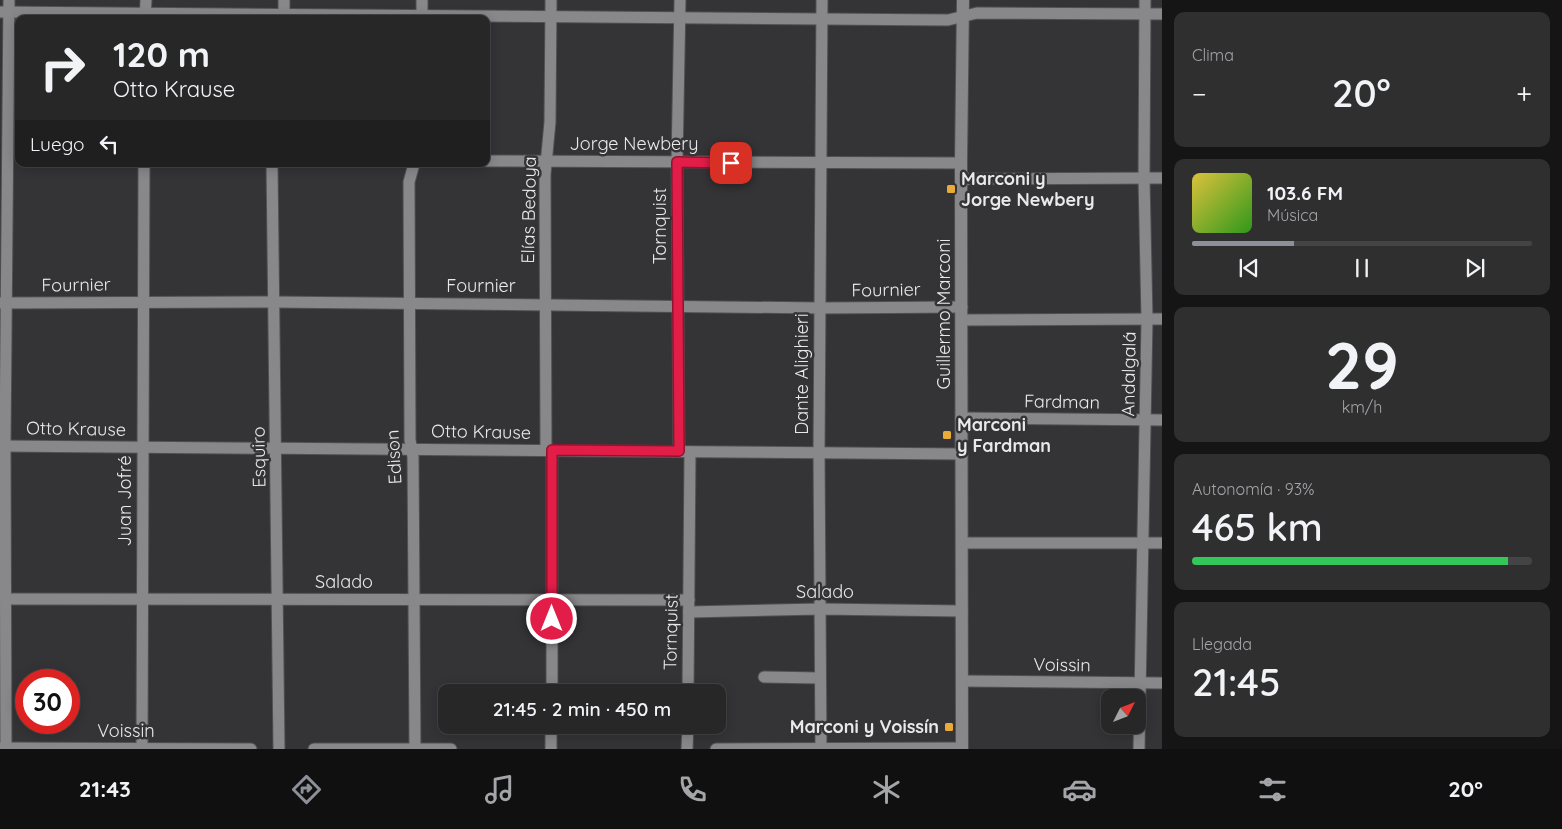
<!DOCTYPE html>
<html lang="es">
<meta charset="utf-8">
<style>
body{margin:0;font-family:Quicksand,sans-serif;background:#2f2f30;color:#f1f3f6;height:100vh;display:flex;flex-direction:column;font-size:19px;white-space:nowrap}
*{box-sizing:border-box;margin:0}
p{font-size:16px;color:#a4a5a8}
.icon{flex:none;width:28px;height:28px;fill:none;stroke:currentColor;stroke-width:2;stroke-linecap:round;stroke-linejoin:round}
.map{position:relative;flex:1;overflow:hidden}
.drawer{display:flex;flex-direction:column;gap:12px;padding:12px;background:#151516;width:400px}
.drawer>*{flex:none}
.hud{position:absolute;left:15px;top:15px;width:475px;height:152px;border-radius:10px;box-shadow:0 2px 12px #0003,0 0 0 1px #434445;background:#272728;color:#f1f3f6;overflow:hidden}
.needle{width:32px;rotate:48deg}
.controls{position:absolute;left:1101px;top:689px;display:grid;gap:10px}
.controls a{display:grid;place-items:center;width:45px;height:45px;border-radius:10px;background:#272728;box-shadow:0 2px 12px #0003,0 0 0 1px #434445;font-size:25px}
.speed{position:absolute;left:15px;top:669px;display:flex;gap:10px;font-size:25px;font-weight:700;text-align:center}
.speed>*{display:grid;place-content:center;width:65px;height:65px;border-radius:50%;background:#272728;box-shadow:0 2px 12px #0003,0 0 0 1px #434445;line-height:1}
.speed .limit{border:8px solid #d22;background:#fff;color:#111}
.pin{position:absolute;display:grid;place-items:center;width:42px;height:42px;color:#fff;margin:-21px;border-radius:10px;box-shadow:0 2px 8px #0006}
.me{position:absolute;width:55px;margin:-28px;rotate:0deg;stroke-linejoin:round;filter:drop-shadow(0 0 4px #0008)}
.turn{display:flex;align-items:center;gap:18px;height:105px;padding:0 15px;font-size:22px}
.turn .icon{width:65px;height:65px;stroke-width:2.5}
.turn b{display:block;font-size:35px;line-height:42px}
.then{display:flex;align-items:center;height:48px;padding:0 15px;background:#0003;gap:10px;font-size:19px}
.big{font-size:38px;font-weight:600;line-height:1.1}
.drawer .card{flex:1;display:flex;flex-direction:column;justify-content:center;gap:8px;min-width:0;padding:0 18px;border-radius:10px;background:#2f2f30}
.drawer .dial{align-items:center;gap:0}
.dial b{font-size:65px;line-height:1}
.song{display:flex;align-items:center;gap:15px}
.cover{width:60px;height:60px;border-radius:8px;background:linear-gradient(135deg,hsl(50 70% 55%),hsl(110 70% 35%))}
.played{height:5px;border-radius:2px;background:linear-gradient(90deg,#8c9099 30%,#434445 30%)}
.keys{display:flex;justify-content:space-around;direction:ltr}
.heat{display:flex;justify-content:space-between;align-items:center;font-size:28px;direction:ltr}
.charge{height:8px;border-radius:4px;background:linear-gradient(90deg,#34c759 93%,#434445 0)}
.trip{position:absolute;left:438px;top:684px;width:288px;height:50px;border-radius:10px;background:#272728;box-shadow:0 2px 12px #0003,0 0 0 1px #434445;font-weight:600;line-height:50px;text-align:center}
.menu{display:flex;height:80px;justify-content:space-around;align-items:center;background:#101010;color:#a4a5a8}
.menu .icon{width:35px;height:35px}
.menu .active{color:#8c9099}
.menu b{font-size:22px;color:#f1f3f6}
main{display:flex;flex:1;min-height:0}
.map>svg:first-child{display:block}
</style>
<main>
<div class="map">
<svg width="1162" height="749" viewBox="0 0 1162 749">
<rect width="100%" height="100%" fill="#343436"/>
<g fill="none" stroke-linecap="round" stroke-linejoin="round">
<defs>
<g id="minor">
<polyline points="0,12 948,20 977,13 1162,14"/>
<polyline points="145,19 146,0"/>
<polyline points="284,19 284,0"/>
<polyline points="422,19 422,0"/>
<polyline points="486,161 961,163"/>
<polyline points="272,164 279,749"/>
<polyline points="414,164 409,182 410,440 413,457 415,749"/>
<polyline points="961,179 1162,178"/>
<polyline points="0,303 273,302 820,308 962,307"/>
<polyline points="962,320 1162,319"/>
<polyline points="961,418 1162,420"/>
<polyline points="0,446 961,454"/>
<polyline points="546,450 545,175 550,122 551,0"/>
<polyline points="679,451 677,162 680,0"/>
<polyline points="963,543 1162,543"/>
<polyline points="0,599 689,600"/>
<polyline points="689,612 820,609 962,611"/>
<polyline points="764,677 820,678"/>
<polyline points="962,681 1162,683"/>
<polyline points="552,692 552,450"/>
<polyline points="688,692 690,452"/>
<polyline points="0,748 251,749"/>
<polyline points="6,749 5,446 9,0"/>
<polyline points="142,749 144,164"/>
<polyline points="314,749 451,749"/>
<polyline points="551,749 551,725"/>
<polyline points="687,749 688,725"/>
<polyline points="716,749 962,748"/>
<polyline points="821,749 819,452 822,0"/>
<polyline points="1139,749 1147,319 1144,178 1145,0"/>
</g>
<polyline id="tertiary" points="962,749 961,163 963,0"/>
</defs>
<use href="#minor" stroke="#515153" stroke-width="13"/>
<use href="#tertiary" stroke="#515153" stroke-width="14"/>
<use href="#minor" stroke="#88878a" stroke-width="11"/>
<use href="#tertiary" stroke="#88878a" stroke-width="12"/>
</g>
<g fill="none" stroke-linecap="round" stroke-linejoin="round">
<defs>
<polyline id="route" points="552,619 552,450 679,451 677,162 731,163"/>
</defs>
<use href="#route" stroke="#92132f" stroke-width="12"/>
<use href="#route" stroke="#e11d48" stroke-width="9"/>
</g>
<g fill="#e8ab37" stroke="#343436" stroke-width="2">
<rect x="946" y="184" width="10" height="10" rx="2.5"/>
<rect x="942" y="430" width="10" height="10" rx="2.5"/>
<rect x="944" y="722" width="10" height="10" rx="2.5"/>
</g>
<g text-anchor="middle" stroke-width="5" stroke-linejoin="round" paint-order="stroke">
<g font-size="18" fill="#e9e9ea" stroke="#343436">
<text x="634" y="150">Jorge Newbery</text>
<text transform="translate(529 210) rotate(-89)" y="6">Elías Bedoya</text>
<text transform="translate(660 226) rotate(-90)" y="6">Tornquist</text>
<text transform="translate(76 285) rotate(-1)" y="6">Fournier</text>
<text x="481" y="292">Fournier</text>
<text transform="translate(886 290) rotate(-1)" y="6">Fournier</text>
<text transform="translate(944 314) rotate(-90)" y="6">Guillermo Marconi</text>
<text transform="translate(802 374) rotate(-90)" y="6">Dante Alighieri</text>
<text transform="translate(1129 374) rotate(-89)" y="6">Andalgalá</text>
<text transform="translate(1062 402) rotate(1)" y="6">Fardman</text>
<text transform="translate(76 429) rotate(1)" y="6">Otto Krause</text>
<text transform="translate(481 432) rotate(1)" y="6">Otto Krause</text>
<text transform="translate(259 457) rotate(-91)" y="6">Esquiro</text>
<text transform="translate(394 457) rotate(-93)" y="6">Edison</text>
<text transform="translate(125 501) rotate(-90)" y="6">Juan Jofré</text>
<text x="344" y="588">Salado</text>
<text x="825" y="598">Salado</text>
<text transform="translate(671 632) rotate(-89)" y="6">Tornquist</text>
<text transform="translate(1062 665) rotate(1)" y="6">Voissin</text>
<text x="126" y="737">Voissin</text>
</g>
<g font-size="18" font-weight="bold" fill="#e9e9ea" stroke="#343436" text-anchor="start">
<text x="961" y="185">Marconi y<tspan x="961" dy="21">Jorge Newbery</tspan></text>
<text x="957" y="431">Marconi<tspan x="957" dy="21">y Fardman</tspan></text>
<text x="939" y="733" text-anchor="end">Marconi y Voissín</text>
</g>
</g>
</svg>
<div class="controls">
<a><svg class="needle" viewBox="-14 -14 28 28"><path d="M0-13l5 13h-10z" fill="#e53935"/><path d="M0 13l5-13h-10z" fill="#a4a5a8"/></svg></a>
</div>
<div class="speed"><div class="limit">30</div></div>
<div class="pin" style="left:731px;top:163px;background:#d93025"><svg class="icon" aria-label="arrive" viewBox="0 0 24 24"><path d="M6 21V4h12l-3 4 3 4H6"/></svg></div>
<svg class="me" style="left:552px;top:619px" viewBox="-20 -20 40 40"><circle r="17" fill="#e11d48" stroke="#fff" stroke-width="3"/><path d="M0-11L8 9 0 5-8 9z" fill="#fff"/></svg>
<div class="trip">21:45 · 2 min · 450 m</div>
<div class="hud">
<div class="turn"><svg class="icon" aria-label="right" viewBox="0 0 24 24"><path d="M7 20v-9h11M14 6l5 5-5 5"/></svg><div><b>120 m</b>Otto Krause</div></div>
<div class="then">Luego<svg class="icon" aria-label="left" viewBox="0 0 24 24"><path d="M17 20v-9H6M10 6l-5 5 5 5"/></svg></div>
</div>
</div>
<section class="drawer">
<div class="card"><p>Clima</p>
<div class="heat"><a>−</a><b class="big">20°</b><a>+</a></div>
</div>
<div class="card">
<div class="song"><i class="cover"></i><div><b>103.6 FM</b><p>Música</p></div></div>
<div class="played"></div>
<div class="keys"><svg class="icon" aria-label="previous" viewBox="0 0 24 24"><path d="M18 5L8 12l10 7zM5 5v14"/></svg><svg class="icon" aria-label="pause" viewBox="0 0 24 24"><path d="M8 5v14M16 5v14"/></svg><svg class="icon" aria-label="next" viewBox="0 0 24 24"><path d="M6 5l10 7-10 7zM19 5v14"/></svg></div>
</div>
<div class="card dial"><b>29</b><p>km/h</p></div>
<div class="card"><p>Autonomía · 93%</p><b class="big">465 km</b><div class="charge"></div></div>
<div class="card"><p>Llegada</p><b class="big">21:45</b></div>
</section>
</main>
<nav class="menu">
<b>21:43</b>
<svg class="icon active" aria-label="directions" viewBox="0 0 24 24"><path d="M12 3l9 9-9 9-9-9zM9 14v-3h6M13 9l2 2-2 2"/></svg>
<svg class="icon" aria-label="music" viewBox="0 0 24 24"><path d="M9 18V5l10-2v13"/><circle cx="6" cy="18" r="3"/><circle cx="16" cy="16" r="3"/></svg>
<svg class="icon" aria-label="phone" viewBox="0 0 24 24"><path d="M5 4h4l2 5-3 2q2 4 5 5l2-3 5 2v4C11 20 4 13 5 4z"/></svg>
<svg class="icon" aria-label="climate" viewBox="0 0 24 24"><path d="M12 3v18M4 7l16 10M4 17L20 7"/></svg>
<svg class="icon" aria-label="car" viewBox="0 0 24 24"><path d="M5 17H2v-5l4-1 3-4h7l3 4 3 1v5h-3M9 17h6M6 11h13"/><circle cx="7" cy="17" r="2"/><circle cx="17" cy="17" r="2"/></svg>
<svg class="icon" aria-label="filters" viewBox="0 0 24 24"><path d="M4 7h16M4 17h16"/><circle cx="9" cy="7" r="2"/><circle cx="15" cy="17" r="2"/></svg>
<b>20°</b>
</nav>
